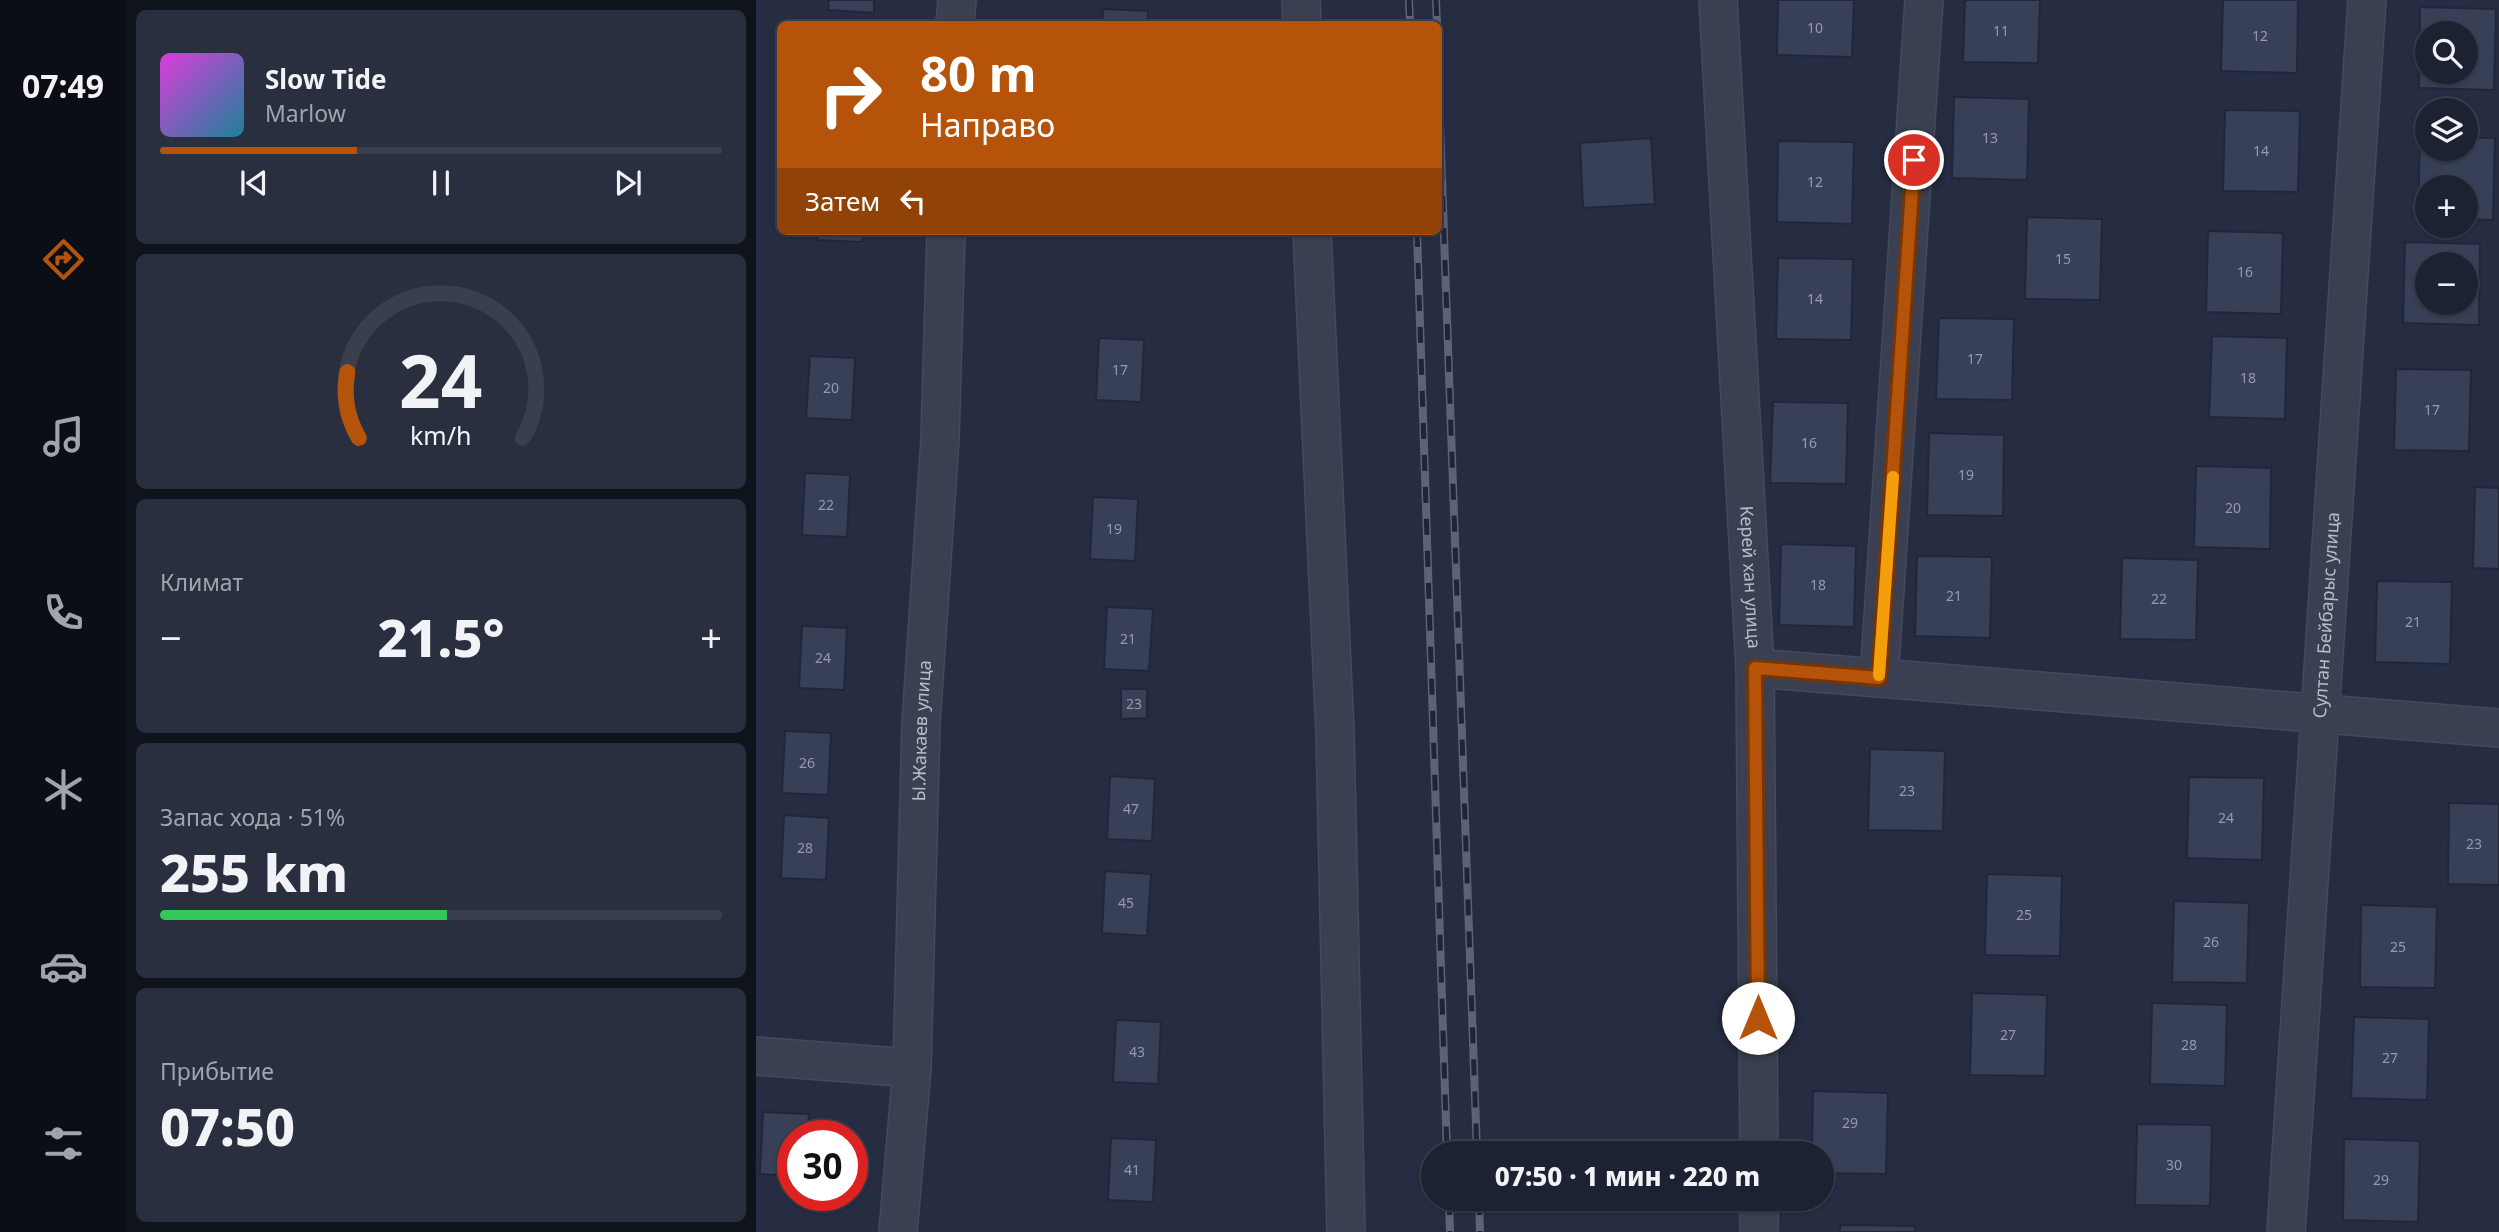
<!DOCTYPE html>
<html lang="ru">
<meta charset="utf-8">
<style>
body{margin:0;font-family:"Noto Sans",sans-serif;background:#292f3e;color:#f1f3f6;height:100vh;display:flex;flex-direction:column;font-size:26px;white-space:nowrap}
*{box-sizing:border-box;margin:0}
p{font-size:23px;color:#a0a4ac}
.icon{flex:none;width:38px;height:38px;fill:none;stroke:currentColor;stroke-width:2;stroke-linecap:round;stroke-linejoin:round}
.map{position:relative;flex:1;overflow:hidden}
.sheet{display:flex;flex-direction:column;gap:10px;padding:10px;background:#0f131c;width:630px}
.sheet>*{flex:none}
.banner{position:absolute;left:21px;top:21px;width:665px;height:214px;border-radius:10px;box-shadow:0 2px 5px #0004,0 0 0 2px #3a3f4d;background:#b45309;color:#fff;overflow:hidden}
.buttons{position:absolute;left:1659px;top:21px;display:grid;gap:14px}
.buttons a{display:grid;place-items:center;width:63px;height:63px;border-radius:50%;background:#1c2232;box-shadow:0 2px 5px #0004,0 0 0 2px #3a3f4d;font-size:35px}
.speed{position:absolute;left:21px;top:1120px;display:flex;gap:14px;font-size:35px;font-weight:700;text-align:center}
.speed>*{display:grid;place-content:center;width:91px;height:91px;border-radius:50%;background:#1c2232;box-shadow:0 2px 5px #0004,0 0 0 2px #3a3f4d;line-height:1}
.speed .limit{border:10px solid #d22;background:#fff;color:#111}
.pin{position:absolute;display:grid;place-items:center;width:60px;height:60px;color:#fff;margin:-30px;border:4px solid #fff;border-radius:50%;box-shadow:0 2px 7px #0007}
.me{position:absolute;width:77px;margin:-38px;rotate:0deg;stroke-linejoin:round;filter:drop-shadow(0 0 5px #0008)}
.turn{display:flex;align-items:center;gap:24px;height:147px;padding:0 28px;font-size:32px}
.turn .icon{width:91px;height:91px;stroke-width:2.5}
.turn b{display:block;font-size:49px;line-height:60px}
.then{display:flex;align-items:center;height:66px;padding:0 28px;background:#0003;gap:14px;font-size:26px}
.big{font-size:52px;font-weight:800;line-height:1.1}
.sheet .widget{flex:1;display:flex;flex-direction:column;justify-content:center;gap:10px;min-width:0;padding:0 24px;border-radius:10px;background:#292f3e}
.sheet .dial{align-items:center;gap:0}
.dial svg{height:182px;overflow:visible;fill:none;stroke:#3a3f4d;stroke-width:7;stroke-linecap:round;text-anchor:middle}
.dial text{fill:#f1f3f6;stroke:none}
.song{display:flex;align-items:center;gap:21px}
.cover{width:84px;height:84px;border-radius:10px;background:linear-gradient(135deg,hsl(300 70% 55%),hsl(190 70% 35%))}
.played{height:7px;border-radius:4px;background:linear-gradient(90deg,#b45309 35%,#3a3f4d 35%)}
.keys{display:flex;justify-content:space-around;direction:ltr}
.heat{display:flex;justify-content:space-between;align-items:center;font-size:38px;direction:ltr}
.charge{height:10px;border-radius:5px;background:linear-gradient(90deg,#34c759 51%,#3a3f4d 0)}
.trip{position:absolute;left:665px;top:1141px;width:413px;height:70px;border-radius:35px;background:#1c2232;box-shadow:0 2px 5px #0004,0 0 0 2px #3a3f4d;font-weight:800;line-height:70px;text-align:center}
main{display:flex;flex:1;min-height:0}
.tab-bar{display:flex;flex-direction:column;width:126px;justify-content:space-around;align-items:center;background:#0b0e14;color:#a0a4ac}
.tab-bar .icon{width:49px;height:49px}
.tab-bar .selected{color:#b45309}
.tab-bar b{font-size:32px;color:#f1f3f6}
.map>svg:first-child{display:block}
</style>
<main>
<nav class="tab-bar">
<b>07:49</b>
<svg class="icon selected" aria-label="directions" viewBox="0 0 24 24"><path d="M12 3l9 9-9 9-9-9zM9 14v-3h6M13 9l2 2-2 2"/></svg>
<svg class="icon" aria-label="music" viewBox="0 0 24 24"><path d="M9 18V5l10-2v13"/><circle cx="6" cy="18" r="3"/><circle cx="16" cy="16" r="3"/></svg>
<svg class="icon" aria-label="phone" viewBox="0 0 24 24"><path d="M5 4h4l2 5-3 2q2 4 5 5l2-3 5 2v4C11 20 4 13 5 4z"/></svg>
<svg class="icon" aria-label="climate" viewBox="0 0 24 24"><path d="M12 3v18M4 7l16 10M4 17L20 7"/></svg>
<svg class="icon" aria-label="car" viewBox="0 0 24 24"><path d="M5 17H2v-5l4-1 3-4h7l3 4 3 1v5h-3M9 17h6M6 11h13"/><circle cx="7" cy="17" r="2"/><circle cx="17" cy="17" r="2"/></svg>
<svg class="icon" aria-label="filters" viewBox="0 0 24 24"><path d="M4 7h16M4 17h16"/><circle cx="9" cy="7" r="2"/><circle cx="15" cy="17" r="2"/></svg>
</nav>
<section class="sheet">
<div class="widget">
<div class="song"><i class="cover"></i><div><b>Slow Tide</b><p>Marlow</p></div></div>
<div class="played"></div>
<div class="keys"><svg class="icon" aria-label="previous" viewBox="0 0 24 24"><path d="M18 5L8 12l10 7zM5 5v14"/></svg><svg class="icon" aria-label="pause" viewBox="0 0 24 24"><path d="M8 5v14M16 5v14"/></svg><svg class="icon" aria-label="next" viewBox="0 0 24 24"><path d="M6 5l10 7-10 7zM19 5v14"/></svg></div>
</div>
<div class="widget dial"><svg viewBox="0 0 100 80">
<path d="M14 69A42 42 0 1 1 86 69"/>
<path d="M14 69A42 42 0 0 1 9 40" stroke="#b45309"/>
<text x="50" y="56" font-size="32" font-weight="700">24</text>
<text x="50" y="72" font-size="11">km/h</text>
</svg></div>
<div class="widget"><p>Климат</p>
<div class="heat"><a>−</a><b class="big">21.5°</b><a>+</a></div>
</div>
<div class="widget"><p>Запас хода · 51%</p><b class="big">255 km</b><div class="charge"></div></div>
<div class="widget"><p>Прибытие</p><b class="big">07:50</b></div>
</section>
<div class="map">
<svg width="1743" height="1232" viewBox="0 0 1743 1232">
<rect width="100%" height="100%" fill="#262d42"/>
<g fill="#384058" stroke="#212739" stroke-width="2" fill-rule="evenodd">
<polygon points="73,0 118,0 118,13 72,10"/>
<polygon points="1022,0 1098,0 1096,57 1021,55"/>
<polygon points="1209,0 1284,0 1282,63 1207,62"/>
<polygon points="1467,0 1542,0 1541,73 1465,71"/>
<path d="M1664 7 1740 9 1738 90 1663 88ZM1671 33H1710V72H1671Z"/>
<polygon points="347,9 392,11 391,24 346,24"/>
<polygon points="1198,97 1273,99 1271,180 1196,178"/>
<polygon points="1469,110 1544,111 1542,192 1467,191"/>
<polygon points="1664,137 1671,137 1671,149 1710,149 1710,138 1739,138 1737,220 1710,219 1710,187 1671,187 1671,218 1662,218"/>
<polygon points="895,138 899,204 827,208 824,143"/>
<polygon points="1022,141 1098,142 1096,224 1021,222"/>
<polygon points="1271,217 1346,219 1344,300 1269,299"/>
<polygon points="62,231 107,231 106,242 61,240"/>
<polygon points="1452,231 1527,233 1525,314 1450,312"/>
<path d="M1649 242 1724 244 1723 325 1647 323ZM1671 264H1710V303H1671Z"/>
<polygon points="1022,258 1097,259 1095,340 1020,339"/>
<polygon points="1183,318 1258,319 1256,400 1180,399"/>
<polygon points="1456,336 1531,338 1529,419 1453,417"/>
<polygon points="343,338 388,340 385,402 340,400"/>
<polygon points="54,356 99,358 96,420 50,418"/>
<polygon points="1640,369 1715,370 1713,451 1638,450"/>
<polygon points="1017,402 1092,403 1090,484 1014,483"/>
<polygon points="1173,433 1248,435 1247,516 1171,515"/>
<polygon points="1440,466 1515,468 1514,549 1438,547"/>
<polygon points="49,473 94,475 91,537 46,535"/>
<polygon points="1719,487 1743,488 1743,569 1717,568"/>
<polygon points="337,497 382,499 379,561 334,559"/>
<polygon points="1025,544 1100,546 1098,627 1023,625"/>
<polygon points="1161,556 1236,557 1234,638 1159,636"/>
<polygon points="1366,558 1442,560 1440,640 1364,639"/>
<polygon points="1621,581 1696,582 1694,664 1619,662"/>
<polygon points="351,607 397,609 393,671 348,669"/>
<polygon points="46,626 91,628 88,690 43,688"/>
<polygon points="365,689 391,689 391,718 365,719"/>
<polygon points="29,731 75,733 72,795 26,793"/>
<polygon points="1114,749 1189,751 1187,831 1112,830"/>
<polygon points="354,776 399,779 396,841 351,839"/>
<polygon points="1433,777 1508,778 1506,860 1431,858"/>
<polygon points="1693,803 1743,804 1743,885 1692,884"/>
<polygon points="28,815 73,818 70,880 25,878"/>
<polygon points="349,871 395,874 391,936 346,933"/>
<polygon points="1231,874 1306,876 1304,956 1229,955"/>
<polygon points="1418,901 1493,903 1491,983 1416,982"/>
<polygon points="1605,905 1681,907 1679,988 1604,987"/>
<polygon points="1216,993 1291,995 1289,1076 1214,1075"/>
<polygon points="1396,1003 1471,1005 1469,1086 1394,1084"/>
<polygon points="1598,1017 1673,1019 1671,1100 1595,1098"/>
<polygon points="360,1020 405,1022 402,1084 357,1082"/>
<polygon points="1057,1091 1132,1093 1130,1174 1066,1173 1066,1153 1056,1153"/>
<polygon points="7,1112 53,1114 51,1136 37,1136 37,1176 4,1174"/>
<polygon points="1381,1124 1456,1125 1454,1206 1379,1205"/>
<polygon points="355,1138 400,1140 397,1202 352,1200"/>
<polygon points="1588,1139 1664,1141 1662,1222 1587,1220"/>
<polygon points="1084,1225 1159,1226 1159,1232 1084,1232"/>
</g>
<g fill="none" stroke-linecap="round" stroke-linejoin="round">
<defs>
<g id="street">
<polyline points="545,0 546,24"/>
<path id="s1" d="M962 0 999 668 1003 1153"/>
<polyline points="199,24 201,0"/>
<polyline points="556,231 579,732 590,1232"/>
<polyline points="999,668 1743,728"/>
<polyline points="1123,678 1168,0"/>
<polyline points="0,1056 156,1068"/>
<polyline points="1003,1199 1003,1232"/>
<path id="s2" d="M142 1232 156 1068 165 723 184 439 190 231"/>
<path id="s3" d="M1530 1232 1611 0"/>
</g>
</defs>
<use href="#street" stroke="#44495b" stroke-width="40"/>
<use href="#street" stroke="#3a4051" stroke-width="37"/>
<defs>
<g id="rail">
<polyline points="653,0 654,24"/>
<polyline points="680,0 681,24"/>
<polyline points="682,68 721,1153"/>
<polyline points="661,231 691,1153"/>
<polyline points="693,1199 694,1232"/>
<polyline points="723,1199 724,1232"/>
</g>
</defs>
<use href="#rail" stroke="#5c6378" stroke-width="8"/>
<use href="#rail" stroke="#1f2537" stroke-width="5" stroke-dasharray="16" stroke-linecap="butt"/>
</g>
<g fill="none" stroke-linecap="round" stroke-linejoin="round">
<defs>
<polyline id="route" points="1002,1018 999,668 1123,678 1158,160"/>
</defs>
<use href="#route" stroke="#753606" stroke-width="18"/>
<use href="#route" stroke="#b45309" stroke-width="12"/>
<polyline stroke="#f59e0b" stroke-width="12" points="1123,675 1137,477"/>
</g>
<g text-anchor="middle" stroke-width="7" stroke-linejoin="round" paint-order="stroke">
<g font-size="14" fill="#959aac">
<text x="1059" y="33">10</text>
<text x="1245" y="36">11</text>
<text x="1504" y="41">12</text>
<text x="1234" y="143">13</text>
<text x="1505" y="156">14</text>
<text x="1059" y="187">12</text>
<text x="1307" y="264">15</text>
<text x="1489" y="277">16</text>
<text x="1059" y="304">14</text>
<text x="1219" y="364">17</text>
<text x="364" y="375">17</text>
<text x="1492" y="383">18</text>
<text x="75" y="393">20</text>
<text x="1676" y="415">17</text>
<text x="1053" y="448">16</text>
<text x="1210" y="480">19</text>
<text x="70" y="510">22</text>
<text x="1477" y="513">20</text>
<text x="358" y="534">19</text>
<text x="1062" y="590">18</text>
<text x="1198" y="601">21</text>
<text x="1403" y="604">22</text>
<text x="1657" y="627">21</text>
<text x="372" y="644">21</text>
<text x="67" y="663">24</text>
<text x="378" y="709">23</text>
<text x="51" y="768">26</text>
<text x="1151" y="796">23</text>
<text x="375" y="814">47</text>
<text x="1470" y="823">24</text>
<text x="1718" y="849">23</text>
<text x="49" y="853">28</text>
<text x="370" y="908">45</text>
<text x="1268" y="920">25</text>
<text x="1455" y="947">26</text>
<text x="1642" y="952">25</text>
<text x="1252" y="1040">27</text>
<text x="1433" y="1050">28</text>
<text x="381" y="1057">43</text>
<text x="1634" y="1063">27</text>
<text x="1094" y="1128">29</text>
<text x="1418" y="1170">30</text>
<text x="376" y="1175">41</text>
<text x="1625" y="1185">29</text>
</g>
<g font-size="18" fill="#b7bbcb" stroke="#1f2537">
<text dy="6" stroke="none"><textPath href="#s1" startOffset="578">Керей хан улица</textPath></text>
<text dy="6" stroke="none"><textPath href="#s3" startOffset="618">Султан Бейбарыс улица</textPath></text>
<text dy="6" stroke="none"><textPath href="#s2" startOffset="502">Ы.Жакаев улица</textPath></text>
</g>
</g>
</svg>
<div class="buttons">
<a><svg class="icon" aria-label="search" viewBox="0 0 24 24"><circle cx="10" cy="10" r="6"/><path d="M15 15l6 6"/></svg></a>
<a><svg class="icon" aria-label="layers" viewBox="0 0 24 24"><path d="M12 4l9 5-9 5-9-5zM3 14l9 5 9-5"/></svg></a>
<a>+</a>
<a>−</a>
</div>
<div class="speed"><div class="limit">30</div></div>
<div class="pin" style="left:1158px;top:160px;background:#d93025"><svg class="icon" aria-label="arrive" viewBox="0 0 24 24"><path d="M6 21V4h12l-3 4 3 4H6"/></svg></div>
<svg class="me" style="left:1002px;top:1018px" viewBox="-20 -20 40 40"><circle r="19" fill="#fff"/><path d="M0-13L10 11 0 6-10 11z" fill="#b45309"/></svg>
<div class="trip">07:50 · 1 мин · 220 m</div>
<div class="banner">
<div class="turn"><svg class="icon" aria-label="right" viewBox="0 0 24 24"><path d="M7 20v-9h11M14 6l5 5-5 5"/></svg><div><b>80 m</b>Направо</div></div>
<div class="then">Затем<svg class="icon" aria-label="left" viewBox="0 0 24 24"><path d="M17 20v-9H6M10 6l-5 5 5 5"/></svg></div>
</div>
</div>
</main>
